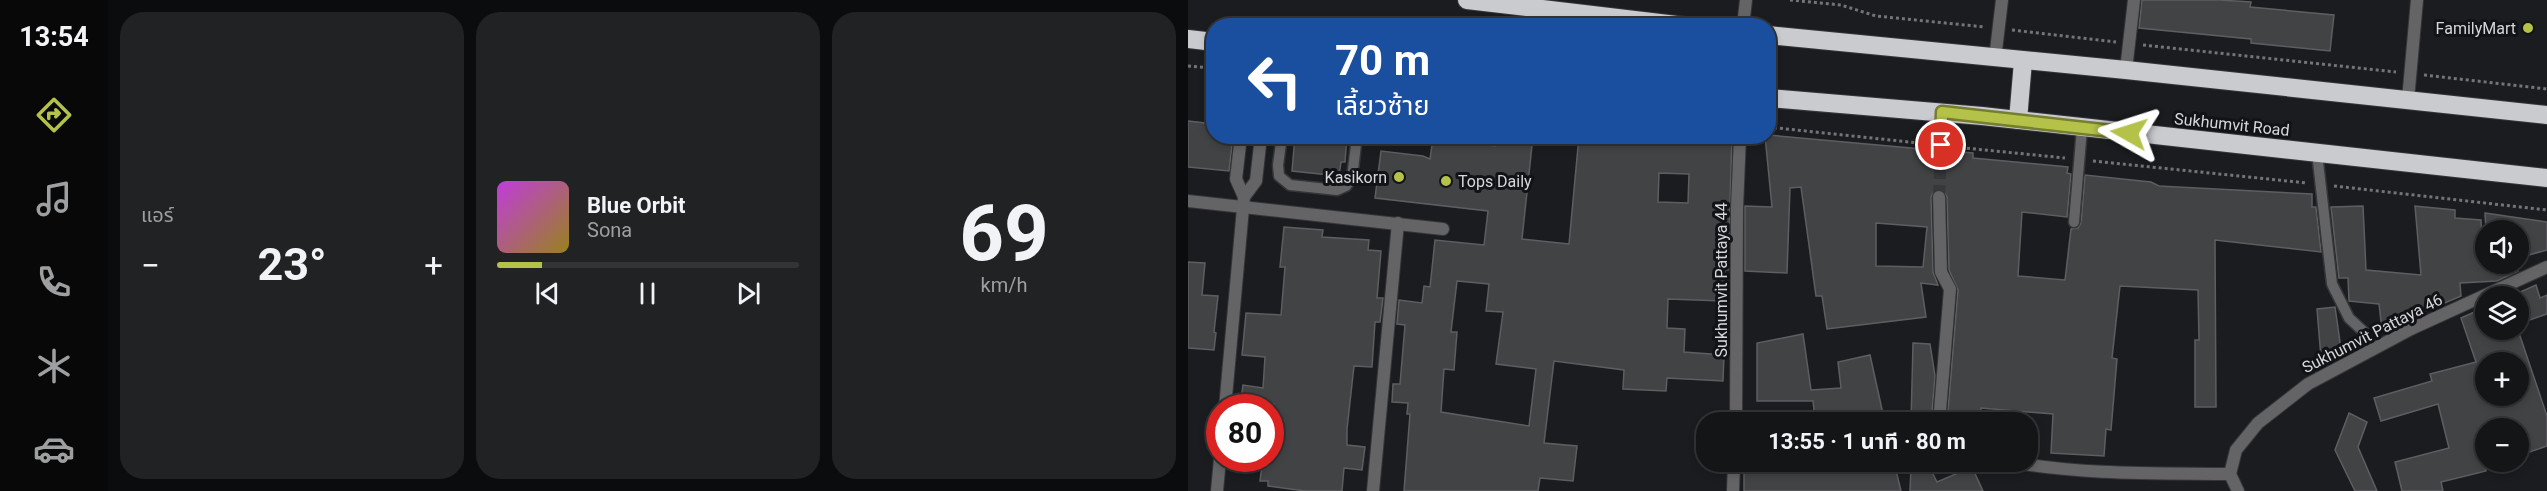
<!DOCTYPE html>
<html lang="th">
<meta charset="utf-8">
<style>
body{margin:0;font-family:Roboto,"Noto Sans Thai",sans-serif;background:#212224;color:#f1f3f6;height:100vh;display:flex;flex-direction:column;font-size:22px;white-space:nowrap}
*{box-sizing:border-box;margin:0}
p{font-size:20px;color:#9d9fa1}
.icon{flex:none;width:33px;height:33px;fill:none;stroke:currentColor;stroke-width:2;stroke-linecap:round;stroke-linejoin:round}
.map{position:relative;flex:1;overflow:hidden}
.sheet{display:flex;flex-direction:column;gap:12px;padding:12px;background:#0b0c0d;width:1080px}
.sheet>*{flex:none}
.banner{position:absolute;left:18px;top:18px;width:570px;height:126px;border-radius:24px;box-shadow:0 3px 9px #0003,0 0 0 2px #333436;background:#1a4fa0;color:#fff;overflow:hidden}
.tools{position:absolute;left:1287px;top:220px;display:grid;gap:12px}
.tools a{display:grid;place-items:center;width:54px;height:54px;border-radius:50%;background:#141517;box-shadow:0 3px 9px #0003,0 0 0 2px #333436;font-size:30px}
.speed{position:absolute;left:18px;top:394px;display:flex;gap:12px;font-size:30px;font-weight:700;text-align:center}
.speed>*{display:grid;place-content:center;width:78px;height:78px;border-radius:50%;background:#141517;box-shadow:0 3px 9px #0003,0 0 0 2px #333436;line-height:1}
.speed .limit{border:9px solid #d22;background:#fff;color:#111}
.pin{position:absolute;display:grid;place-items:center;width:51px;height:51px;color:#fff;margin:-26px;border:3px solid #fff;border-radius:50%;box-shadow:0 2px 6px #0007}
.me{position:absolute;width:66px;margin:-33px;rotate:276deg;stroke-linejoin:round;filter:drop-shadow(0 0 4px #0008)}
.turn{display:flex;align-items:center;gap:21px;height:126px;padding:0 30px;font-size:27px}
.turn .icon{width:78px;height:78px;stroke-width:2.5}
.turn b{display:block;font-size:42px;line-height:51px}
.big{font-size:45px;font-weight:700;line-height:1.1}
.sheet .widget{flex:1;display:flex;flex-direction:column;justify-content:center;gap:9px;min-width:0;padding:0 21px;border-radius:24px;background:#212224}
.sheet .dial{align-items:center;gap:0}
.dial b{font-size:78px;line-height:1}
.song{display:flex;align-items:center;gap:18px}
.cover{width:72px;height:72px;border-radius:9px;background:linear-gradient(135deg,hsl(290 70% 55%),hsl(50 70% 35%))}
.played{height:6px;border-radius:3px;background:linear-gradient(90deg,#b5c24a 15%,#333436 15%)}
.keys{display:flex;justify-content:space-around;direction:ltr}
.heat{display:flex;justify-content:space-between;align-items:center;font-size:33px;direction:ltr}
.sheet .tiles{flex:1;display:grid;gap:12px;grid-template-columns:repeat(3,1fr)}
.trip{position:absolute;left:508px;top:412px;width:342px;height:60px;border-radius:24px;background:#141517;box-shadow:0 3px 9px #0003,0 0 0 2px #333436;font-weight:700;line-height:60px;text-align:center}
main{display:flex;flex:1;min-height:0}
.menu{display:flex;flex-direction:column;width:108px;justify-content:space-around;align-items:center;background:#080809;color:#9d9fa1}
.menu .icon{width:42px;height:42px}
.menu .current{color:#b5c24a}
.menu b{font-size:27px;color:#f1f3f6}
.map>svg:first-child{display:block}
</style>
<main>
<nav class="menu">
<b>13:54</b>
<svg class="icon current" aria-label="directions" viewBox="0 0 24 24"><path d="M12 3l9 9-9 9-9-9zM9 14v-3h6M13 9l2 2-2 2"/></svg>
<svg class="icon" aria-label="music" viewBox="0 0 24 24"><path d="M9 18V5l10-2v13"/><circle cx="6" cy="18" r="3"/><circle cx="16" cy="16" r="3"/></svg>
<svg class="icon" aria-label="phone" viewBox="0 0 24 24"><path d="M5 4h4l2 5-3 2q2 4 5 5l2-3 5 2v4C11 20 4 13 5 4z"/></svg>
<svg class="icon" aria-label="climate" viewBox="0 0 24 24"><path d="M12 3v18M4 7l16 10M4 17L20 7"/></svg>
<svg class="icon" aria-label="car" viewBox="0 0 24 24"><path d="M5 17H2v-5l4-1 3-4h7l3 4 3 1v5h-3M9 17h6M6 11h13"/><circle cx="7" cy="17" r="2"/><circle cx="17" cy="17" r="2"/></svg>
</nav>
<section class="sheet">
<div class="tiles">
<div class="widget"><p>แอร์</p>
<div class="heat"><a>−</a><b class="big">23°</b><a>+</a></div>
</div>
<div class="widget">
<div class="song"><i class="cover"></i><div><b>Blue Orbit</b><p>Sona</p></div></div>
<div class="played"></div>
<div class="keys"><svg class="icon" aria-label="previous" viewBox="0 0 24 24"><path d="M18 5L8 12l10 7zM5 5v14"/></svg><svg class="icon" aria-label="pause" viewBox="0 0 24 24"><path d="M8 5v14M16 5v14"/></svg><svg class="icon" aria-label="next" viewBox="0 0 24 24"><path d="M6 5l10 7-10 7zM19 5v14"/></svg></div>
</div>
<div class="widget dial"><b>69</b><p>km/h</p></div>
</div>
</section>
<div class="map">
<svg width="1359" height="491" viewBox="0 0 1359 491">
<rect width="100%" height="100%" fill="#1b1c1f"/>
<g fill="#414345" stroke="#5d5e61" stroke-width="1.5" fill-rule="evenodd">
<polygon points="954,0 1032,0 1063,2 1062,7 1146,15 1142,51 1063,43 1063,39 951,28"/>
<polygon points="0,121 26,124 26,136 45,136 41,171 0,167"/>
<path d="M580 135 745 150 746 154 752 158 757 157 761 151 785 153V158L880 167 879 173 883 174 879 217 834 212 830 276 877 280 883 229 890 228 893 223 897 175 963 182 971 186 1124 194V207H1128L1133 252 1027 240 1028 407H1007V340H1011L1010 290 932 286 924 358 929 359 923 430 918 429 916 456 863 453 865 414 793 408 792 423H759L770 290 761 270 759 197 755 190H747L743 197 745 272 750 285 733 283 738 317 639 329 634 296H628L613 187 602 188 599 273 557 271V206L584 207 577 136ZM688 223 739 227 735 267 688 266Z"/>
<polygon points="107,136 159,136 157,162 153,162 151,176 104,171"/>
<path d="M308 136H345L334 239 381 244 391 136H544L540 270H537L535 301 480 299 479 328 497 329 496 352 536 355 535 381 479 378 478 391 435 389 436 370 366 361 356 443 389 446 385 481 352 478 350 491H216L222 414H219L220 403 204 402 205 384H212L217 325 209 324 211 300 234 303 236 286 242 287 247 240 296 245 300 211 187 198 193 151 235 156 242 159 245 138 307 146ZM471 173 501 174 500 203 470 202ZM269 281 301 284 298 311 315 312 308 364 348 369 341 426 253 412 256 369 266 370 269 332H263Z"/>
<polygon points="1175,206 1178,270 1233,275 1227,206 1267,210 1267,218 1293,220 1295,265 1330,264 1330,271 1309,281 1272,283 1273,296 1194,330 1191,304 1161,301 1160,278 1151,278 1143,207"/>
<polygon points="1297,213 1359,222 1359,250 1330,258 1330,231 1298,231"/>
<polygon points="96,227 135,230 134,237 181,240 180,250 193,251 189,298 195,298 192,322 187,322 184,367 166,366 159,429 159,445 177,447 174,470 156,468 154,491 117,491 80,486 80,481 72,481 74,465 80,466 82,459 86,404 53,399 55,385 75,388 77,357 54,355 58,313 93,315 97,267 92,267"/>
<polygon points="0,262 17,263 14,295 30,296 26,332 28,333 26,350 0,348"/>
<polygon points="1348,285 1352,298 1359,295 1359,314 1330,324 1330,293"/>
<polygon points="1147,307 1154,356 1133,358 1129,309"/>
<path d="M1298 307V330H1330L1359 416V446L1330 456V429H1298V471L1253 482 1255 491H1214L1207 462 1261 448 1250 404 1193 421 1186 398 1244 381 1242 374 1288 362 1273 318ZM1298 363H1330V396H1298Z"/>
<polygon points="615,334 623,390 653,388 650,362 682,355 697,423 683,423 681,417 661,423 658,423 657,419 627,419 625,401 569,401 569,343"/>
<polygon points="725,343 742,344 747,376 743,423 723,423"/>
<polygon points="1161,413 1179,422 1170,447 1189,491 1167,491 1147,450"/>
<polygon points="556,462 706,462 713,491 556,491"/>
<polygon points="733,462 739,462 749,482 784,467 795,491 722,491 723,467"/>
</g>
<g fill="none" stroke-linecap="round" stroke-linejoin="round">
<polyline stroke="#37383b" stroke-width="12" stroke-dasharray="12 6" stroke-linecap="butt" points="751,197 753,150"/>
<defs>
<g id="lane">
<polyline points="94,136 90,165 91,176 102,185 149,190 158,186 164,178 169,136"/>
<polyline points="1129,153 1144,284 1161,318 1176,332"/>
<polyline points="886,222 894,128"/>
</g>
<g id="street">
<polyline points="555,26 558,0"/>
<polyline points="807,59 814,0"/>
<polyline points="938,70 946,0"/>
<polyline points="1220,100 1229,0"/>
<polyline points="53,136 48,179 56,197"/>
<polyline points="753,150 754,112"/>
<polyline points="751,197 753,272 762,289 751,423"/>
<polyline points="0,201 255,229"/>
<polyline points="37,408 56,197 68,181 73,136"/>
<polyline points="548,423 549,208 552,136"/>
<path d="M824 462C895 475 969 473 1042 474"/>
<polyline points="29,491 32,459"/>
<polyline points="185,491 210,223"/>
<polyline points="545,491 546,462"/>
<polyline points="1050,491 1042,474 1048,450 1070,423 1120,384 1223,329 1359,267"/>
</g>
<g id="highway">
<polyline points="279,0 497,26"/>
<polyline points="580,35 938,70 1359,115"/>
<polyline points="0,39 26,42"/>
<polyline points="580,98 794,116 1359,178"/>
<polyline points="830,120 835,61"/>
</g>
</defs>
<use href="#lane" stroke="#353639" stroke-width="13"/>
<use href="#street" stroke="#353639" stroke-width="14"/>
<use href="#highway" stroke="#353639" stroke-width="20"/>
<g stroke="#737476" stroke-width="3" stroke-dasharray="3 3" stroke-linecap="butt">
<polyline points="602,0 653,5 688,16 797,27"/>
<polyline points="824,30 928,42"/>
<polyline points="955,45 1208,72"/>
<polyline points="0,66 26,68"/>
<polyline points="1236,75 1359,89"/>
<polyline points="580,127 740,144"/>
<polyline points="767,147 877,158"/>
<polyline points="905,161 1119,183"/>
<polyline points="1146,186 1359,210"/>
</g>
<use href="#lane" stroke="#646466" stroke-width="10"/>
<use href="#street" stroke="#646466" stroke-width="12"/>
<use href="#highway" stroke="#cacbcf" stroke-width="18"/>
</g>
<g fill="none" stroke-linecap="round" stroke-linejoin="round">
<defs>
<polyline id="route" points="753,145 754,112 941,133"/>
</defs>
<use href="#route" stroke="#767e30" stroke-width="15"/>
<use href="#route" stroke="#b5c24a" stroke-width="10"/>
</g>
<g fill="#b5c24a" stroke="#121316" stroke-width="2">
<circle cx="1340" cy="28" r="6"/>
<circle cx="211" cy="177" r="6"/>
<circle cx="258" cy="181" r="6"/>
</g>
<g text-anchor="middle" stroke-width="6" stroke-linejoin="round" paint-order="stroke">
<g font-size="16" fill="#d6d7d9" stroke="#121316" text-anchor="end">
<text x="1328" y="34">FamilyMart</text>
<text x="199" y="183">Kasikorn</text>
<text x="270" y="187" text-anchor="start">Tops Daily</text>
</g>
<g font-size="16" fill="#d6d7d9" stroke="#121316">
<text transform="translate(1044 124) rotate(6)" y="6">Sukhumvit Road</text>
<text transform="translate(533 280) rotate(-90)" y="6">Sukhumvit Pattaya 44</text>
<text transform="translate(1184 333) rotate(-27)" y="6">Sukhumvit Pattaya 46</text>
</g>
</g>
</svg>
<div class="tools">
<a><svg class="icon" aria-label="sound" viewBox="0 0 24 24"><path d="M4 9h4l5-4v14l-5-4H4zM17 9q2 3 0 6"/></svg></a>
<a><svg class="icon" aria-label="layers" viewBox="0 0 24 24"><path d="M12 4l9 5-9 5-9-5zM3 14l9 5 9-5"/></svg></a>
<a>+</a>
<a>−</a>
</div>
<div class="speed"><div class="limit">80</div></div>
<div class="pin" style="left:753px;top:145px;background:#d93025"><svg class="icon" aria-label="arrive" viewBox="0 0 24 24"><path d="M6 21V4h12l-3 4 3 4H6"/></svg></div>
<svg class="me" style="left:941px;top:133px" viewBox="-20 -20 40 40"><path d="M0-17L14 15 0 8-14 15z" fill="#b5c24a" stroke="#fff" stroke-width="4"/></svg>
<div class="trip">13:55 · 1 นาที · 80 m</div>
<div class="banner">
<div class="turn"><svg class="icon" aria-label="left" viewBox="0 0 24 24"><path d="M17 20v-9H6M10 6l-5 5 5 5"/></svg><div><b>70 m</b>เลี้ยวซ้าย</div></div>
</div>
</div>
</main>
